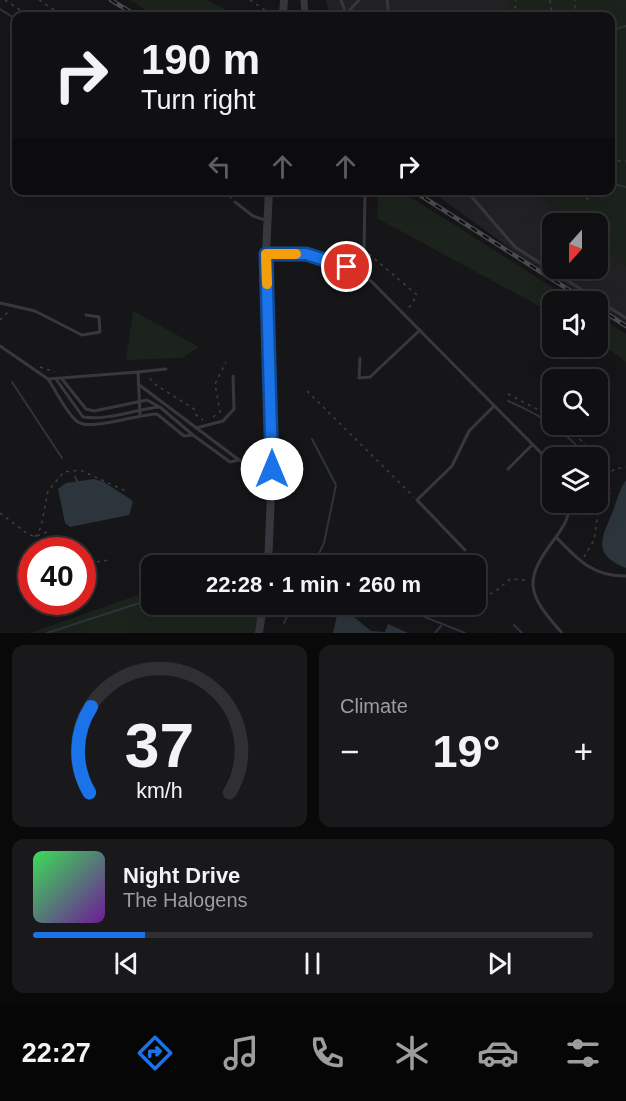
<!DOCTYPE html>
<meta charset="utf-8">
<style>
body{margin:0;font-family:Arial,sans-serif;background:#19191b;color:#f1f3f6;height:100vh;display:flex;flex-direction:column;font-size:22px;white-space:nowrap}
*{box-sizing:border-box;margin:0}
p{font-size:20px;color:#9c9d9f}
.icon{flex:none;width:33px;height:33px;fill:none;stroke:currentColor;stroke-width:2;stroke-linecap:round;stroke-linejoin:round}
.map{position:relative;height:633px;overflow:hidden}
.panel{display:flex;flex-direction:column;gap:12px;padding:12px;background:#09090a;flex:1}
.panel>*{flex:none}
.guide{position:absolute;left:12px;top:12px;width:603px;height:183px;border-radius:12px;box-shadow:0 6px 24px #0002,0 0 0 2px #303032;background:#101012;color:#f1f3f6;overflow:hidden}
.needle{width:39px;rotate:201deg}
.tools{position:absolute;left:542px;top:213px;display:grid;gap:12px}
.tools a{display:grid;place-items:center;width:66px;height:66px;border-radius:12px;background:#101012;box-shadow:0 6px 24px #0002,0 0 0 2px #303032;font-size:30px}
.speed{position:absolute;left:18px;top:537px;display:flex;gap:12px;font-size:30px;font-weight:700;text-align:center}
.speed>*{display:grid;place-content:center;width:78px;height:78px;border-radius:50%;background:#101012;box-shadow:0 6px 24px #0002,0 0 0 2px #303032;line-height:1}
.speed .limit{border:9px solid #d22;background:#fff;color:#111}
.pin{position:absolute;display:grid;place-items:center;width:51px;height:51px;color:#fff;margin:-26px;border:3px solid #fff;border-radius:50%;box-shadow:0 2px 6px #0007}
.me{position:absolute;width:66px;margin:-33px;rotate:0deg;stroke-linejoin:round;filter:drop-shadow(0 0 4px #0008)}
.turn{display:flex;align-items:center;gap:21px;height:126px;padding:0 30px;font-size:27px}
.turn .icon{width:78px;height:78px;stroke-width:2.5}
.turn b{display:block;font-size:42px;line-height:51px}
.lanes{display:flex;align-items:center;height:57px;padding:0 30px;background:#0003;justify-content:center;gap:30px;direction:ltr}
.lanes .off{opacity:.35}
.big{font-size:45px;font-weight:800;line-height:1.1}
.panel .tile{flex:1;display:flex;flex-direction:column;justify-content:center;gap:9px;min-width:0;padding:0 21px;border-radius:12px;background:#19191b}
.panel .dial{align-items:center;gap:0}
.dial svg{height:156px;overflow:visible;fill:none;stroke:#303032;stroke-width:7;stroke-linecap:round;text-anchor:middle}
.dial text{fill:#f1f3f6;stroke:none}
.song{display:flex;align-items:center;gap:18px}
.cover{width:72px;height:72px;border-radius:9px;background:linear-gradient(135deg,hsl(130 70% 55%),hsl(280 70% 35%))}
.played{height:6px;border-radius:3px;background:linear-gradient(90deg,#1a73e8 20%,#303032 20%)}
.keys{display:flex;justify-content:space-around;direction:ltr}
.heat{display:flex;justify-content:space-between;align-items:center;font-size:33px;direction:ltr}
.panel .tiles{flex:1;display:grid;gap:12px;grid-template-columns:1fr 1fr}
.tile:last-child{grid-column:span 2}
.trip{position:absolute;left:141px;top:555px;width:345px;height:60px;border-radius:12px;background:#101012;box-shadow:0 6px 24px #0002,0 0 0 2px #303032;font-weight:800;line-height:60px;text-align:center}
.menu{display:flex;height:96px;justify-content:space-around;align-items:center;background:#060607;color:#9c9d9f}
.menu .icon{width:42px;height:42px}
.menu .selected{color:#1a73e8}
.menu b{font-size:27px;color:#f1f3f6}
.map>svg:first-child{display:block}
</style>
<div class="map">
<svg width="626" height="633" viewBox="0 0 626 633">
<rect width="100%" height="100%" fill="#161618"/>
<g fill="#222225">
<polygon points="326,0 512,0 501,16 330,16"/>
<polygon points="431,191 532,191 572,223 552,224 552,268 597,268 597,244 626,266 626,322 518,254"/>
</g>
<g fill="#1c231d">
<polygon points="130,0 207,0 237,16 156,16"/>
<polygon points="512,0 626,0 626,266 597,244 597,224 572,223 532,191 610,190 610,16 501,16"/>
<polygon points="378,191 401,191 574,301 552,302 552,313 377,218"/>
<polygon points="133,311 199,347 182,358 126,360"/>
<polygon points="597,316 626,334 626,362 597,340"/>
<polygon points="151,593 152,604 264,605 256,633 30,633 135,596"/>
</g>
<g fill="#2c353c">
<polygon points="94,479 104,482 130,499 133,502 129,515 70,527 65,523 58,489 66,483"/>
<path d="M626 480V568C591 554 602 537 613 511 617 500 619 490 626 480Z"/>
<polygon points="343,608 371,631 385,632 388,624 408,633 333,633 338,611"/>
</g>
<g fill="none" stroke-linecap="round" stroke-linejoin="round">
<g stroke="#2c353c" stroke-width="2">
<polyline points="0,9 16,19"/>
<polyline points="610,31 626,26"/>
<polyline points="610,183 626,187"/>
<polyline points="12,382 62,458"/>
<path d="M508 401C536 413 569 432 586 458"/>
<polyline points="312,439 336,485 324,543 313,566"/>
<polyline points="75,477 77,481"/>
<polyline points="597,485 598,491"/>
<polyline points="607,493 610,493"/>
<polyline points="392,604 465,633"/>
<polyline points="284,623 293,604"/>
<polyline points="514,625 522,633"/>
<polyline points="47,633 152,599"/>
<polyline points="435,633 441,626"/>
</g>
<g stroke="#3d3f44" stroke-width="1.5" stroke-dasharray="3 4.5" stroke-linecap="butt">
<polyline points="5,0 29,16"/>
<polyline points="39,0 63,16"/>
<polyline points="250,0 266,11"/>
<polyline points="550,0 552,16"/>
<polyline points="514,16 516,0"/>
<polyline points="575,16 575,0"/>
<polyline points="610,161 626,161"/>
<polyline points="225,190 232,199"/>
<polyline points="565,190 591,200"/>
<polyline points="369,254 417,295 407,311"/>
<polyline points="0,320 10,310"/>
<polyline points="40,367 55,372"/>
<polyline points="150,378 153,383 194,409 195,414 203,420"/>
<polyline points="307,391 414,497"/>
<polyline points="508,394 552,417"/>
<polyline points="213,417 220,412 215,384 226,362"/>
<polyline points="563,424 583,442 595,458"/>
<polyline points="605,475 615,469 626,467"/>
<polyline points="0,513 25,532 35,537 51,530"/>
<polyline points="42,550 35,537 41,527 48,491 64,472 80,470 126,491"/>
<polyline points="584,557 594,540 604,475 597,462"/>
<polyline points="82,564 109,560"/>
<polyline points="476,600 496,591 510,579 527,580"/>
</g>
<g stroke="#37383d" stroke-width="3">
<polyline points="341,0 345,11"/>
<polyline points="349,11 357,16"/>
<polyline points="389,15 408,16"/>
<polyline points="330,16 349,11 359,0"/>
<polyline points="378,16 389,15 387,0"/>
<polyline points="466,190 515,247 626,318"/>
<polyline points="235,202 253,216 265,220"/>
<polyline points="364,250 365,190"/>
<polyline points="267,254 306,254 328,259 371,281 552,464"/>
<polyline points="0,303 35,311 82,335 100,332 99,317 86,315"/>
<polyline points="0,346 48,379 138,372 140,414"/>
<polyline points="360,358 359,378 370,377 420,330"/>
<polyline points="138,372 166,369"/>
<path d="M48 379C55 389 68 416 78 422 91 431 138 414 157 414L184 436 193 435 230 462 239 460 270 469"/>
<path d="M56 379 83 417C108 421 135 409 160 407L193 435"/>
<polyline points="62,379 86,409 94,411 147,400 158,406"/>
<polyline points="138,384 239,460"/>
<polyline points="196,428 223,421 234,409 233,376"/>
<polyline points="508,469 533,444"/>
<path d="M556 537C577 559 593 577 626 576"/>
<polyline points="465,550 417,500 452,466 469,431 494,406"/>
<path d="M562 633C526 593 523 580 556 537 564 526 570 516 570 502"/>
</g>
<polyline stroke="#37383d" stroke-width="7" points="304,0 305,16"/>
<g stroke="#37383d" stroke-width="8">
<polyline points="283,16 284,0"/>
<polyline points="268,566 272,469 266,254 269,190"/>
<polyline points="259,633 263,604"/>
</g>
<defs>
<g id="rail">
<polyline points="111,0 137,16"/>
<polyline points="412,190 588,302"/>
<polyline points="597,307 626,326"/>
</g>
</defs>
<use href="#rail" stroke="#4a4c52" stroke-width="4.5"/>
<use href="#rail" stroke="#111113" stroke-width="2" stroke-dasharray="7" stroke-linecap="butt"/>
</g>
<g fill="none" stroke-linecap="round" stroke-linejoin="round">
<defs>
<polyline id="route" points="272,469 266,254 306,254 347,267"/>
</defs>
<use href="#route" stroke="#114b97" stroke-width="15"/>
<use href="#route" stroke="#1a73e8" stroke-width="10"/>
<polyline stroke="#f59e0b" stroke-width="10" points="267,284 266,254 296,254"/>
</g>
</svg>
<div class="tools">
<a><svg class="needle" viewBox="-14 -14 28 28"><path d="M0-13l5 13h-10z" fill="#e53935"/><path d="M0 13l5-13h-10z" fill="#9c9d9f"/></svg></a>
<a><svg class="icon" aria-label="sound" viewBox="0 0 24 24"><path d="M4 9h4l5-4v14l-5-4H4zM17 9q2 3 0 6"/></svg></a>
<a><svg class="icon" aria-label="search" viewBox="0 0 24 24"><circle cx="10" cy="10" r="6"/><path d="M15 15l6 6"/></svg></a>
<a><svg class="icon" aria-label="layers" viewBox="0 0 24 24"><path d="M12 4l9 5-9 5-9-5zM3 14l9 5 9-5"/></svg></a>
</div>
<div class="speed"><div class="limit">40</div></div>
<div class="pin" style="left:347px;top:267px;background:#d93025"><svg class="icon" aria-label="arrive" viewBox="0 0 24 24"><path d="M6 21V4h12l-3 4 3 4H6"/></svg></div>
<svg class="me" style="left:272px;top:469px" viewBox="-20 -20 40 40"><circle r="19" fill="#fff"/><path d="M0-13L10 11 0 6-10 11z" fill="#1a73e8"/></svg>
<div class="trip">22:28 · 1 min · 260 m</div>
<div class="guide">
<div class="turn"><svg class="icon" aria-label="right" viewBox="0 0 24 24"><path d="M7 20v-9h11M14 6l5 5-5 5"/></svg><div><b>190 m</b>Turn right</div></div>
<div class="lanes"><svg class="icon off" aria-label="left" viewBox="0 0 24 24"><path d="M17 20v-9H6M10 6l-5 5 5 5"/></svg><svg class="icon off" aria-label="ahead" viewBox="0 0 24 24"><path d="M12 20V5M6 11l6-6 6 6"/></svg><svg class="icon off" aria-label="ahead" viewBox="0 0 24 24"><path d="M12 20V5M6 11l6-6 6 6"/></svg><svg class="icon" aria-label="right" viewBox="0 0 24 24"><path d="M7 20v-9h11M14 6l5 5-5 5"/></svg></div>
</div>
</div>
<section class="panel">
<div class="tiles">
<div class="tile dial"><svg viewBox="0 0 100 80">
<path d="M14 69A42 42 0 1 1 86 69"/>
<path d="M14 69A42 42 0 0 1 15 25" stroke="#1a73e8"/>
<text x="50" y="56" font-size="32" font-weight="700">37</text>
<text x="50" y="72" font-size="11">km/h</text>
</svg></div>
<div class="tile"><p>Climate</p>
<div class="heat"><a>−</a><b class="big">19°</b><a>+</a></div>
</div>
<div class="tile">
<div class="song"><i class="cover"></i><div><b>Night Drive</b><p>The Halogens</p></div></div>
<div class="played"></div>
<div class="keys"><svg class="icon" aria-label="previous" viewBox="0 0 24 24"><path d="M18 5L8 12l10 7zM5 5v14"/></svg><svg class="icon" aria-label="pause" viewBox="0 0 24 24"><path d="M8 5v14M16 5v14"/></svg><svg class="icon" aria-label="next" viewBox="0 0 24 24"><path d="M6 5l10 7-10 7zM19 5v14"/></svg></div>
</div>
</div>
</section>
<nav class="menu">
<b>22:27</b>
<svg class="icon selected" aria-label="directions" viewBox="0 0 24 24"><path d="M12 3l9 9-9 9-9-9zM9 14v-3h6M13 9l2 2-2 2"/></svg>
<svg class="icon" aria-label="music" viewBox="0 0 24 24"><path d="M9 18V5l10-2v13"/><circle cx="6" cy="18" r="3"/><circle cx="16" cy="16" r="3"/></svg>
<svg class="icon" aria-label="phone" viewBox="0 0 24 24"><path d="M5 4h4l2 5-3 2q2 4 5 5l2-3 5 2v4C11 20 4 13 5 4z"/></svg>
<svg class="icon" aria-label="climate" viewBox="0 0 24 24"><path d="M12 3v18M4 7l16 10M4 17L20 7"/></svg>
<svg class="icon" aria-label="car" viewBox="0 0 24 24"><path d="M5 17H2v-5l4-1 3-4h7l3 4 3 1v5h-3M9 17h6M6 11h13"/><circle cx="7" cy="17" r="2"/><circle cx="17" cy="17" r="2"/></svg>
<svg class="icon" aria-label="filters" viewBox="0 0 24 24"><path d="M4 7h16M4 17h16"/><circle cx="9" cy="7" r="2"/><circle cx="15" cy="17" r="2"/></svg>
</nav>
